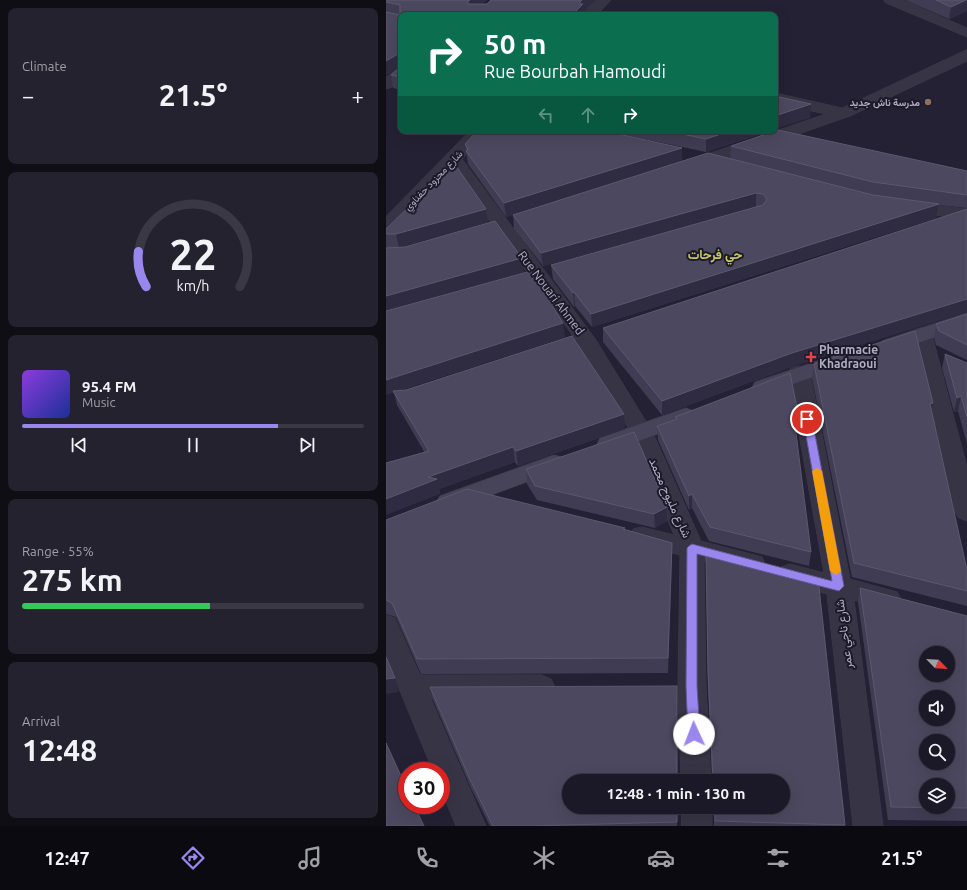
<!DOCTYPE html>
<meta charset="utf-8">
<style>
body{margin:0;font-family:Ubuntu,Vazirmatn,sans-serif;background:#24222f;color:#f1f3f6;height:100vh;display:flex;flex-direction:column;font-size:15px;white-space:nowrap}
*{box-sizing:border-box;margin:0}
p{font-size:13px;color:#a0a0a7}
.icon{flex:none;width:22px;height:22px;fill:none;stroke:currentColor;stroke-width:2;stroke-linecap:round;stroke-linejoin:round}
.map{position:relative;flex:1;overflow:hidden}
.drawer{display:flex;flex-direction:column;gap:8px;padding:8px;background:#0f0e15;width:386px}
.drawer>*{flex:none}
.top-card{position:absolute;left:12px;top:12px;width:380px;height:122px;border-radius:8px;box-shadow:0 4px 16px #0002,0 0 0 1px #393844;background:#0b6e4f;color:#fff;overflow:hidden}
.needle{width:26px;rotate:115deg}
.tools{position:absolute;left:533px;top:646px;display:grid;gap:8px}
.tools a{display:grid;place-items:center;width:36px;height:36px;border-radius:50%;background:#1b1927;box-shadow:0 4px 16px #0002,0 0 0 1px #393844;font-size:20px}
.speed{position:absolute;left:12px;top:762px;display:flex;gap:8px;font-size:20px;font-weight:700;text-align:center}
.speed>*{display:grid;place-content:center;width:52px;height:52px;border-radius:50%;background:#1b1927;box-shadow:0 4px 16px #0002,0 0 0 1px #393844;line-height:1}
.speed .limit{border:6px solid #d22;background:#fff;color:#111}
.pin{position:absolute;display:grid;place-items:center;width:34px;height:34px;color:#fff;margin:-17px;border:2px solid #fff;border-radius:50%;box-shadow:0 1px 4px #0007}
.me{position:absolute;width:44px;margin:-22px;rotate:358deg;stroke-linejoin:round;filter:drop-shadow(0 0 3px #0008)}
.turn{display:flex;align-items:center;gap:14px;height:84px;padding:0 20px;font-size:18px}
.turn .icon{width:52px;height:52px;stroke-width:2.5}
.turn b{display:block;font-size:28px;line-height:34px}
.lanes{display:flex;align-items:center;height:38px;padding:0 20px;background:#0003;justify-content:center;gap:20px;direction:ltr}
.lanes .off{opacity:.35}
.big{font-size:30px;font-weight:700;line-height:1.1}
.drawer .tile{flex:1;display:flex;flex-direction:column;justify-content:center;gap:6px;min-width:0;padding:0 14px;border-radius:8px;background:#24222f}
.drawer .dial{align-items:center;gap:0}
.dial svg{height:104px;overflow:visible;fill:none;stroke:#393844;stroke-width:7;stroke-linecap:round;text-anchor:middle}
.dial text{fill:#f1f3f6;stroke:none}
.song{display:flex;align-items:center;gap:12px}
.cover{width:48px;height:48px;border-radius:6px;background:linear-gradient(135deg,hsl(270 70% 55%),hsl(230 70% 35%))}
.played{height:4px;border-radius:2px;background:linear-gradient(90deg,#9a87ee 75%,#393844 75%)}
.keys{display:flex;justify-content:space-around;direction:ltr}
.heat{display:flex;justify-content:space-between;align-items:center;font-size:22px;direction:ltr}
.charge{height:6px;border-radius:3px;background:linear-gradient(90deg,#34c759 55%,#393844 0)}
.trip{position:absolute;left:176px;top:774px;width:228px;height:40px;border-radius:20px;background:#1b1927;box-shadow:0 4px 16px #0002,0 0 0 1px #393844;font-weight:700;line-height:40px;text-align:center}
.tab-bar{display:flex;height:64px;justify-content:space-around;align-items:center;background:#0b0a10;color:#a0a0a7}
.tab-bar .icon{width:28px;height:28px}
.tab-bar .active{color:#9a87ee}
.tab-bar b{font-size:18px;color:#f1f3f6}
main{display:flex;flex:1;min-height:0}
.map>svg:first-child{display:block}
</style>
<main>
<section class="drawer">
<div class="tile"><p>Climate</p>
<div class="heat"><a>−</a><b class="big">21.5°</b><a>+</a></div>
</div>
<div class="tile dial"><svg viewBox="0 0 100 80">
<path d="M14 69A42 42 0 1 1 86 69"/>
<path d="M14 69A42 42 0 0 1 8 42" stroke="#9a87ee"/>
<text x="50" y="56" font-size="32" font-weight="700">22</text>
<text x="50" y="72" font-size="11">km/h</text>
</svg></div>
<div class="tile">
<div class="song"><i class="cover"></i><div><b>95.4 FM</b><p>Music</p></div></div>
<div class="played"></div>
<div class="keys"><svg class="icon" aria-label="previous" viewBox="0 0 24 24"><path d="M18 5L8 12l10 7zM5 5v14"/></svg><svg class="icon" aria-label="pause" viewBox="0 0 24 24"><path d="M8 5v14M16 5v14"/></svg><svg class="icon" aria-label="next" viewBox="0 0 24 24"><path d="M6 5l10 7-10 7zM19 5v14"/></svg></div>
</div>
<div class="tile"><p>Range · 55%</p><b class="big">275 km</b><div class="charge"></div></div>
<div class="tile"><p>Arrival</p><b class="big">12:48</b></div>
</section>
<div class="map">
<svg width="581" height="826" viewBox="0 0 581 826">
<rect width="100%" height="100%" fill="#242134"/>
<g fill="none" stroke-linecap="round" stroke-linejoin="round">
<defs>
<g id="street">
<polygon points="210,0 225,0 211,15 196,15"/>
<polygon points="498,0 517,0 581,28 581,37 500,3"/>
<polygon points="581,50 581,61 464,116 310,170 304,171 298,170 295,166 298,162 440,114 389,103 389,93 456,108"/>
<polygon points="15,68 15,80 6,87 0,89 0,77 10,70"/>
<polygon points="84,131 101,131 76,159 210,340 267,433 315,541 376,557 379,564 376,571 367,574 318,561 320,686 325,781 295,781 292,686 294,555 247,543 244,536 247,529 256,527 288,535 245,433 192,343 66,169 7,232 0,234 0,217"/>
<polygon points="522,202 581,209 581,219 516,211 513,207 516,203"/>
<polygon points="536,328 543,330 546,335 581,467 581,521 573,518 569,512 526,335 529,330"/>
<polygon points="413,366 421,368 424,373 464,579 511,592 515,599 511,606 502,609 468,600 497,826 467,826 441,594 395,581 391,574 395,567 404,564 438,573 402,373 405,368"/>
<polygon points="0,615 9,618 34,675 155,675 165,679 169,687 165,695 155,699 45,699 100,826 70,826 55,790 55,771 47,771 0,657"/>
<rect x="296" y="807" width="30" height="19"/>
</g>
<g id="secondary">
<polygon points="581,313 581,326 503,353 496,351 493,346 496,341"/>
<polygon points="456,353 463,355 466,360 463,365 377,394 369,392 366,387 369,382"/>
<polygon points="300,408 308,411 311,416 308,421 222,452 214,450 211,444 214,438"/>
<polygon points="168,455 176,457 179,463 176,469 62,511 54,508 50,502 54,496"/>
</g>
</defs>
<use href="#street" stroke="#3d3b4c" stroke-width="1"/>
<use href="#secondary" stroke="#3d3b4c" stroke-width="1"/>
<use href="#street" fill="#373445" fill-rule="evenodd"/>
<use href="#secondary" fill="#474358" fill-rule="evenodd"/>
</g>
<g fill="#403c53">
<polygon points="0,0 101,0 96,4 101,4 105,0 210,0 198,11 198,15 15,15 15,90 7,88 5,75 14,67 0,75"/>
<polygon points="519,0 581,0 581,11 563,19"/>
<polygon points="220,131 384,131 320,152"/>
<polygon points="79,144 296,161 120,217 82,164"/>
<polygon points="345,146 581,171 581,208 553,205 550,218 206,327 189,306 188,307 167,279 165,265 371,207 370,207 157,266 128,229 127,215 344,159"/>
<polygon points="100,209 102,222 14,247 138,272 0,310 0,248 9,248 0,248 0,229"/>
<polygon points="171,313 179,337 15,390 239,429 132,466 129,462 53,489 54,494 39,453 11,405 8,392 0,395"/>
<polygon points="581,314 581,360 550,345 548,338 550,324"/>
<polygon points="217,328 405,367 276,415 217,342"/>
<polygon points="559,354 581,363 581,444 572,411 568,412 556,368"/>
<polygon points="428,364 545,412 581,570 581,606 466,577 426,378"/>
<polygon points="411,408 409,422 408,422 425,552 423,566 323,541 306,508 303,510 272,440 271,426 289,419 289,417"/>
<polygon points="140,469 281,507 281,521 269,528 151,500 141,484"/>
<polygon points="0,520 239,530 286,543 286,558 282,673 35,674 10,617 0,614"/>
<polygon points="320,553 337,558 337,553 432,578 459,826 328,826 328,807 397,807 397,781 326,781 322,686 320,567"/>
<polygon points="474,588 581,616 581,821 502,820 472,602"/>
<polygon points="44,687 291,807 291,826 104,826 85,788 47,700"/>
</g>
<g fill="#2f2c42">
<polygon points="84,0 101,0 84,14 82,4 82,1"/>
<polygon points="196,0 210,0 198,11 198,15 186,15 194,2"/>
<polygon points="580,0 581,0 581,11 563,19 565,7"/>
<polygon points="12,54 14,67 0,75 0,61"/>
<polygon points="425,104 424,118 389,129 389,116"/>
<polygon points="344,131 384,131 320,152 320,139"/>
<polygon points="296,148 296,161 120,217 118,203"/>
<polygon points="370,193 370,207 157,266 155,253"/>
<polygon points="553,204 550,218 206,327 205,314"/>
<polygon points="100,209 102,222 13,248 10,234"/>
<polygon points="136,258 138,272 0,310 0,296"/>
<polygon points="188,292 189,306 188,307 187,293"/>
<polygon points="581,299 581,312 405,367 276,415 276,401 406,353"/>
<polygon points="170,305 171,319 167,307"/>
<polygon points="177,323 179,337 8,392 7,391 8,392 0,395 0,380"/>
<polygon points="575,396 572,411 568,412 571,398"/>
<polygon points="547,403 544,417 544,404"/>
<polygon points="411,408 409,422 405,423 407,409"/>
<polygon points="238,414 239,429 132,466 130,451"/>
<polygon points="127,447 129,462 53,489 54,494 0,515 0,499 42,477"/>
<polygon points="306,494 306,508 303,510 303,496"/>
<polygon points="281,507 281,521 269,528 268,514"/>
<polygon points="286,543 286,558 282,673 282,658"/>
<polygon points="9,678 13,692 0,694 0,679"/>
</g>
<g fill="#4c485f" stroke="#5c586f" fill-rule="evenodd">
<polygon points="0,0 84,0 82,1 82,4 101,4 105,0 196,0 194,2 194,4 197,4 186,15 15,15 15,77 5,75 14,67 14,55 12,54 0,61 0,12 14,15 14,5 0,2"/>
<polygon points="550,0 580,0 565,7"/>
<polygon points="389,96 425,104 389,116"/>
<polygon points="392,130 581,171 581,195 487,182 345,146"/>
<polygon points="91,131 219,131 296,148 118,203 80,151 82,149 79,144"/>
<polygon points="282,131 344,131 320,139"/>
<polygon points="322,153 487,195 553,204 205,314 188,292 187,293 165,265 377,205 381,199 377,194 370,193 155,253 127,215"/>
<polygon points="68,163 100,209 10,234 0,234 0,229"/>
<polygon points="581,209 581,299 406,353 276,401 217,328"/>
<polygon points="109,221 136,258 0,296 0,248 19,247"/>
<polygon points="145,271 170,305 167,307 177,323 0,380 0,311"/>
<polygon points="581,314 581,345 553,331 550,324"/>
<polygon points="529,331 547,403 544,404 581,570 581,591 468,563 428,364"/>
<polygon points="186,336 238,414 130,451 127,447 42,477 51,479 0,499 0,463 43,451 7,391 20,390"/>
<polygon points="559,354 581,363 581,417 575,396 571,398"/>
<polygon points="404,373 411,408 407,409 425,552 324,527 306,494 303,496 271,426 291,419 289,417"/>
<polygon points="248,432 281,507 268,514 149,486 140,469"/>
<polygon points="81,489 239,528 237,529 286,543 282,658 31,659 6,603 0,600 0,520"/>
<polygon points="320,553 340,558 337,553 432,578 459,825 329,821 329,807 397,807 397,781 327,781 322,672"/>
<path d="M474 588 581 616V808L505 807ZM540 653H562V675H540ZM540 697H562V719H540ZM540 741H562V763H540ZM540 785H562V807H540Z"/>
<polygon points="0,657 9,678 0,679"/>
<polygon points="291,686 291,781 183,781 183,807 291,807 291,822 143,826 107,826 82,775 44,687"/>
<polygon points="0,743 21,789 21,805 28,805 38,826 0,826"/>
</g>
<polygon fill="#9a87ee" stroke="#64589b" points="421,416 426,419 458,586 453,591 311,554 311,686 314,734 312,737 308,739 304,737 302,734 300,686 301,548 303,546 306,544 446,581 417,419"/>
<polygon fill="#f59e0b" points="431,468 436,471 455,571 450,575 444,571 426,471"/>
<circle fill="#8d6e63" stroke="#1c1a2a" stroke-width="1.5" cx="542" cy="102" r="4"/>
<path fill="#e0444e" stroke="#1c1a2a" stroke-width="1.5" d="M423 351h4v4h4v4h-4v4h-4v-4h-4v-4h4z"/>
<g text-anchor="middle" stroke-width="4" stroke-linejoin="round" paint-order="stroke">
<g font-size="10" font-weight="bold" fill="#b2aec2" stroke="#1c1a2a" text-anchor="end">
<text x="534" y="106">مدرسة ناش جديد</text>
</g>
<g font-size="10" fill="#b2aec2" stroke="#1c1a2a">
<text transform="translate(47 180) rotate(-46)" y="4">شارع محزود حفناوي</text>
</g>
<g font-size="12" fill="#b2aec2" stroke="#1c1a2a">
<text transform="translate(165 293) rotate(53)" y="4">Rue Nouari Ahmed</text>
<text transform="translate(284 498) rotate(66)" y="4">شارع مليوح محمد</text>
<text transform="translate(458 634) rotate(-97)" y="4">شارع ناجي عمر</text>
</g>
<g font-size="12" font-weight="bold" fill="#b2aec2" stroke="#1c1a2a" text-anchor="start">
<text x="433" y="354">Pharmacie<tspan x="433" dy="14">Khadraoui</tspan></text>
</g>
<g font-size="13" font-weight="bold" fill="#c9c962" stroke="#1c1a2a">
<text x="329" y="259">حي فرحات</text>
</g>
</g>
</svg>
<div class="tools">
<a><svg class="needle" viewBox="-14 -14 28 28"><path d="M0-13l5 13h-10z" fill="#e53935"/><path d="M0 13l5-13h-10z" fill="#a0a0a7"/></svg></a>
<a><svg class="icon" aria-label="sound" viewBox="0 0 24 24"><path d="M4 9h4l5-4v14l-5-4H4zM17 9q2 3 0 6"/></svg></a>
<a><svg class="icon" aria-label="search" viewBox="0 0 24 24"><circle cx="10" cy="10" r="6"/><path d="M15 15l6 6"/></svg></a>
<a><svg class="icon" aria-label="layers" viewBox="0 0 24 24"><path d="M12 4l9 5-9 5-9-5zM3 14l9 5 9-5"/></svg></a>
</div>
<div class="speed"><div class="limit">30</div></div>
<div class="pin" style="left:421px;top:419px;background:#d93025"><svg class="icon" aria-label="arrive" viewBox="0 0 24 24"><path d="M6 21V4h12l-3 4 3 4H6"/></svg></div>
<svg class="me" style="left:308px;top:734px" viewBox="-20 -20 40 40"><circle r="19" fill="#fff"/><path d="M0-13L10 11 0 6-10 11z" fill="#9a87ee"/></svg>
<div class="trip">12:48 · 1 min · 130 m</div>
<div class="top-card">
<div class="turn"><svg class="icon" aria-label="right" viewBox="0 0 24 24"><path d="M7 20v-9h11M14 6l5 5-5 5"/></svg><div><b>50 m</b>Rue Bourbah Hamoudi</div></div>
<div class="lanes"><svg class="icon off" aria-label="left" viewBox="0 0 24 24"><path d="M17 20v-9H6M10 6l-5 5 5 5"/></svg><svg class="icon off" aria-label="ahead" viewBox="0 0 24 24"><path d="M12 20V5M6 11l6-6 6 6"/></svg><svg class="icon" aria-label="right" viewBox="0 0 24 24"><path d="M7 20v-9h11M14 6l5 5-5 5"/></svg></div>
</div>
</div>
</main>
<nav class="tab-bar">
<b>12:47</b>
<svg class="icon active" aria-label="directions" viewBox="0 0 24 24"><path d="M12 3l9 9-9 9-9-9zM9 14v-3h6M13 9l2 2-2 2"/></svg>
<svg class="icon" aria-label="music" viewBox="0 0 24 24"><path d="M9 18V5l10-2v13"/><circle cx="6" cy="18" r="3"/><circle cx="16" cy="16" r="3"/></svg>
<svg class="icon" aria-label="phone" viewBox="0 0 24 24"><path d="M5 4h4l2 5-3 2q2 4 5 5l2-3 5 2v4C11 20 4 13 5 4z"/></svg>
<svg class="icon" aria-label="climate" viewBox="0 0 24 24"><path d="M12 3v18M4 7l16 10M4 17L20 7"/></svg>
<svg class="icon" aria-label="car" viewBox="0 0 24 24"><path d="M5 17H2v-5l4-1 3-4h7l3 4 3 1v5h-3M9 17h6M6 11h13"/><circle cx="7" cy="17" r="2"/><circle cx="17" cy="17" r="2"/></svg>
<svg class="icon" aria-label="filters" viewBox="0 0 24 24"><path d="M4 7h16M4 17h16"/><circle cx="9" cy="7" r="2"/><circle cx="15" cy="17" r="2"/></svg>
<b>21.5°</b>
</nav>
